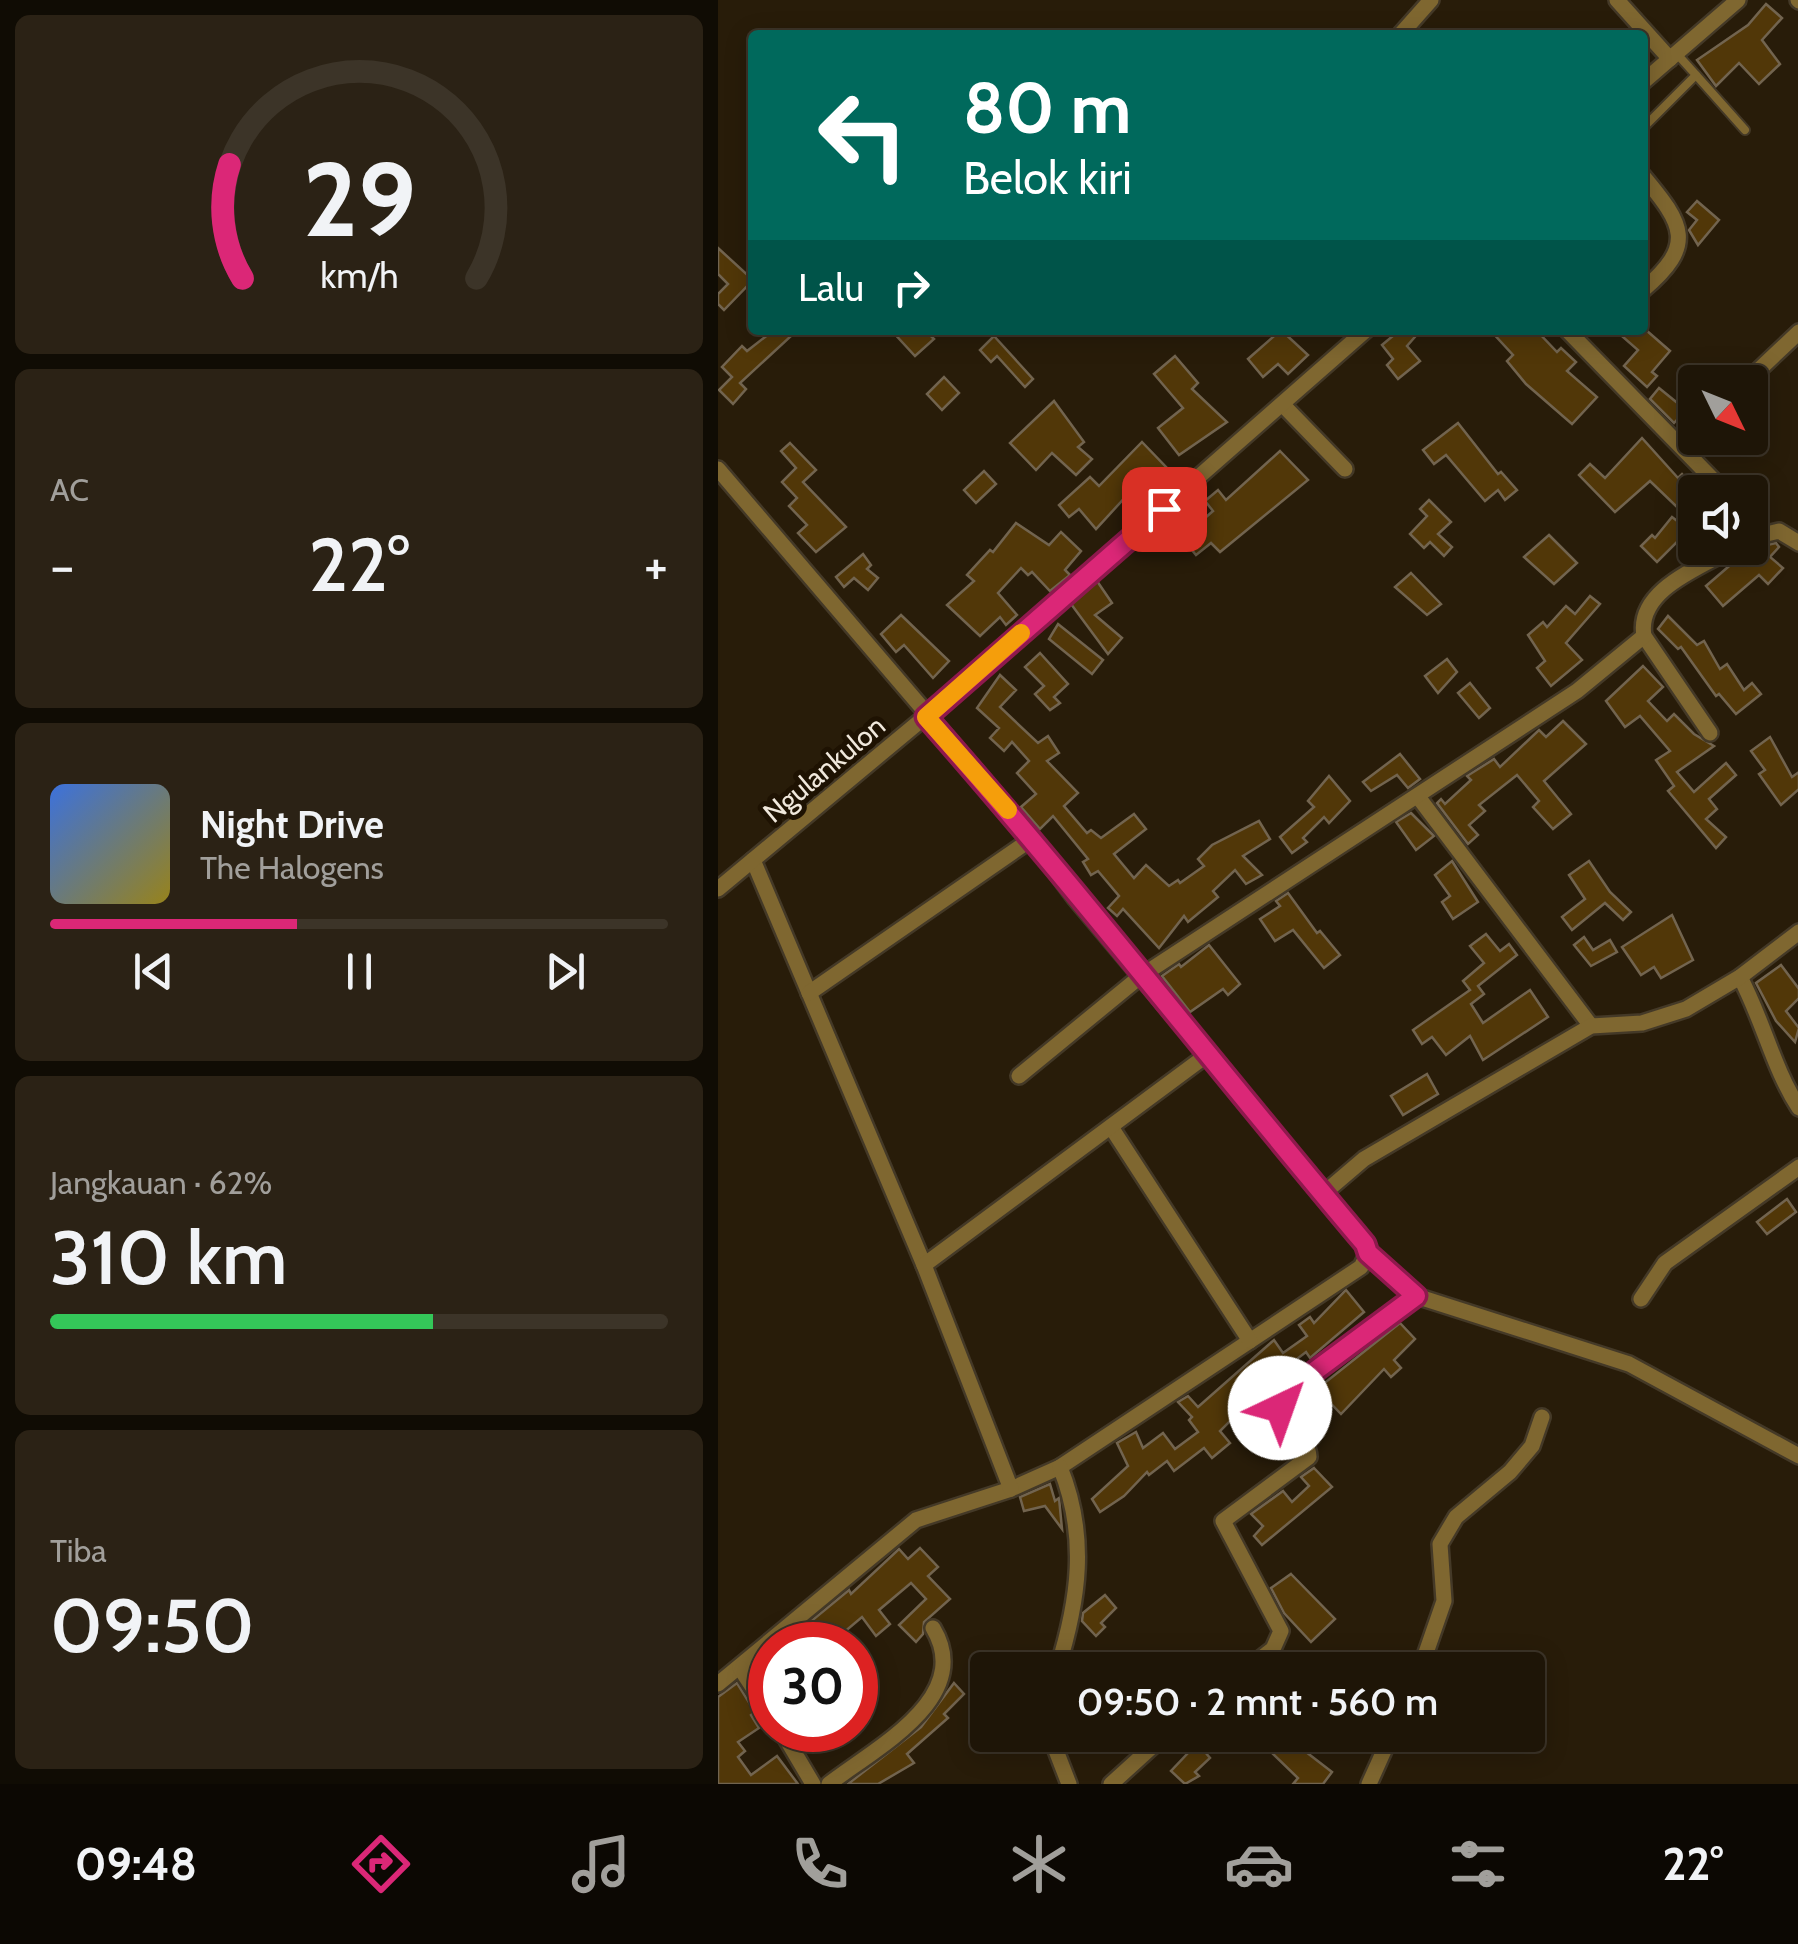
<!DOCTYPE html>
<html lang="id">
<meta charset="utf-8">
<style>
body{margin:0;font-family:Cabin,sans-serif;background:#2b2215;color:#f1f3f6;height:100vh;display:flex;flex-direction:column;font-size:38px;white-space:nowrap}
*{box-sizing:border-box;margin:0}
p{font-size:32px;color:#a19f9b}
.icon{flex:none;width:55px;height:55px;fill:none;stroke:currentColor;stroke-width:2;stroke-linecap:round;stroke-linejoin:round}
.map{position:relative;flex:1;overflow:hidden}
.sheet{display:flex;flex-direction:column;gap:15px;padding:15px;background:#100c04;width:718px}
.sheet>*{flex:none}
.top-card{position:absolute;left:30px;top:30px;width:900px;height:305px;border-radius:10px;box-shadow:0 5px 25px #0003,0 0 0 2px #3c3428;background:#00695c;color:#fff;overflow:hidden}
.needle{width:65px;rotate:133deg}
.fabs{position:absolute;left:960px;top:365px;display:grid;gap:20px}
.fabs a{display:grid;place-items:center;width:90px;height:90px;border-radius:10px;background:#1e1507;box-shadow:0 5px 25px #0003,0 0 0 2px #3c3428;font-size:50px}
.speed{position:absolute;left:30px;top:1622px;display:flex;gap:20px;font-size:50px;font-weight:700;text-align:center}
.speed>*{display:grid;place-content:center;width:130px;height:130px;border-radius:50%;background:#1e1507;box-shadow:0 5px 25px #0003,0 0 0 2px #3c3428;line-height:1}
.speed .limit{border:15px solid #d22;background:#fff;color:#111}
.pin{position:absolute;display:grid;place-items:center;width:85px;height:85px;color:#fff;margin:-42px;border-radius:20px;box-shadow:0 5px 15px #0006}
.me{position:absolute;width:110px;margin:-55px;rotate:42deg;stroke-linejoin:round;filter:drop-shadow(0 0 8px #0008)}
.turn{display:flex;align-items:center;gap:35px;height:210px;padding:0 50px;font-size:45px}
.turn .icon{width:130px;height:130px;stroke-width:2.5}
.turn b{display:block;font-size:70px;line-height:85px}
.then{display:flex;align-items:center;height:95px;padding:0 50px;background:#0003;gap:20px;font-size:38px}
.big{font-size:75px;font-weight:600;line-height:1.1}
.sheet .card{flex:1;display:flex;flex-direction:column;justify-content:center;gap:15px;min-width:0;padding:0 35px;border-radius:15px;background:#2b2215}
.sheet .dial{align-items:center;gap:0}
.dial svg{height:260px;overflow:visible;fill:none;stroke:#3c3428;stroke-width:7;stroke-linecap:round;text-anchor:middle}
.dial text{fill:#f1f3f6;stroke:none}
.song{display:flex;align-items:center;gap:30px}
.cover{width:120px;height:120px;border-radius:15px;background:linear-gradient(135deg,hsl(220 70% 55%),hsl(50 70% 35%))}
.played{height:10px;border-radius:5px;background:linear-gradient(90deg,#db2777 40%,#3c3428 40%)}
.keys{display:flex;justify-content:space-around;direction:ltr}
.heat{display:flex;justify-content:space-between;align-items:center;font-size:55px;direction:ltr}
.charge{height:15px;border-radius:8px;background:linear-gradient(90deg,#34c759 62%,#3c3428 0)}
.trip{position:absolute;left:252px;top:1652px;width:575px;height:100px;border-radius:10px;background:#1e1507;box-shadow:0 5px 25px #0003,0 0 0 2px #3c3428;font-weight:600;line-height:100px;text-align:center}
.menu{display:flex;height:160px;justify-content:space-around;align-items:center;background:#0c0803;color:#a19f9b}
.menu .icon{width:70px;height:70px}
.menu .current{color:#db2777}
.menu b{font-size:45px;color:#f1f3f6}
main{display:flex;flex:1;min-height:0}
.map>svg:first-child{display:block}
</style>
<main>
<section class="sheet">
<div class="card dial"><svg viewBox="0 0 100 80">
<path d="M14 69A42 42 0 1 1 86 69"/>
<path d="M14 69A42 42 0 0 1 10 34" stroke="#db2777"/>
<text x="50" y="56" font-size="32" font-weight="700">29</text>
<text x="50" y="72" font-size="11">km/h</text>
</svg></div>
<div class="card"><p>AC</p>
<div class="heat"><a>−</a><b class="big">22°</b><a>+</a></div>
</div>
<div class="card">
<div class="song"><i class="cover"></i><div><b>Night Drive</b><p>The Halogens</p></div></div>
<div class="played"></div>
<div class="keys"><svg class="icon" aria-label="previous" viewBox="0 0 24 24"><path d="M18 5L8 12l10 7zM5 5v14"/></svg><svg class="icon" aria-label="pause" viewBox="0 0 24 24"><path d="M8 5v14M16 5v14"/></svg><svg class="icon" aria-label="next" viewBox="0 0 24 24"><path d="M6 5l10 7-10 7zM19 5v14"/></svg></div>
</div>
<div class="card"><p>Jangkauan · 62%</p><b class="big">310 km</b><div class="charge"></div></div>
<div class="card"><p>Tiba</p><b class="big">09:50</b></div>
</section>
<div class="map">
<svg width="1081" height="1784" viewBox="0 0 1081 1784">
<rect width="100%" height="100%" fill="#281c09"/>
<g fill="#513708" stroke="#72644f" stroke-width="2.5">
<polygon points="1048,4 1064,18 1044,40 1062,64 1041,84 1021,63 998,86 979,60 1030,25"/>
<polygon points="979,201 1001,220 980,245 971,230 979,220 969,212"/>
<polygon points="0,248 35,280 6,310 0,304 0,294 10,284 0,274"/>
<polygon points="56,330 66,330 72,337 22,383 28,389 15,404 1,390 14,377 4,367 24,346 29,351"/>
<polygon points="173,330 207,330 216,339 197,356"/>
<polygon points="563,330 590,355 570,374 560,364 545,377 530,359"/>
<polygon points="682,330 703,330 689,346 702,361 680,379 669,365 675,359 664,345"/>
<polygon points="772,330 818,330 839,352 843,348 858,362 849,371 879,397 854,424 808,384 789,361 795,355"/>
<polygon points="897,330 928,330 952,351 934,372 939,376 929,387 906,366 920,350"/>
<polygon points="276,336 315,379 307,387 279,356 273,362 262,350"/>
<polygon points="457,356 480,383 474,389 509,422 461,455 440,428 465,408 436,374"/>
<polygon points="226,377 241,393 224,410 209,394"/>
<polygon points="941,388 968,410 956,423 932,399"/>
<polygon points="336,401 366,442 360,447 374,459 358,475 334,453 318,470 292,443"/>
<polygon points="740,423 780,474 783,472 799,490 787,500 780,490 767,501 728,455 716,464 705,450"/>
<polygon points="924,438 960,478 964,474 978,489 959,507 932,481 897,512 861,475 872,464 887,478"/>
<polygon points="424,442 448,467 417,496 413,491 378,529 361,509 351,517 341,505 372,477 381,486"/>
<polygon points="72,443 98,470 85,482 128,527 98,552 80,533 89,525 71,506 79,498 64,482 78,468 63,451"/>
<polygon points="562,451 590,480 502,552 493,543 478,555 464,538 495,511 487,501 500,490 508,500"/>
<polygon points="266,471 278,484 258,503 246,490"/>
<polygon points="711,500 733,522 720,534 734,547 726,556 712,542 706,548 692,534 709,516 702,509"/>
<polygon points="954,517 971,530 939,562 923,546 934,535 937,538"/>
<polygon points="298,523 331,545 343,532 363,551 347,570 352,575 332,591 314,572 310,575 303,568 280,593 299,615 288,625 282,617 262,636 229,605 256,581 249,575 272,550 275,552"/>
<polygon points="831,535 859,563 836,584 806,557"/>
<polygon points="1058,543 1061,547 1052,557 1065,568 1050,584 1041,575 1005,606 988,586 1031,549"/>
<polygon points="145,554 153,565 149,569 160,578 150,590 136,578 126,587 118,577"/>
<polygon points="693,573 723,604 709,615 677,587"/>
<polygon points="379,581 394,603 377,615 404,638 390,654 353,604"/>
<polygon points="872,596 882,604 848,643 864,660 833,686 819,668 827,661 810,635 825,622 829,627 848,606 857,614"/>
<polygon points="183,615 231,661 215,678 186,645 178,652 163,634"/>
<polygon points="950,616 979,645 986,641 1002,669 1009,664 1026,690 1034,683 1043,694 1018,714 1001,694 998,696 963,647 960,649 940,629"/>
<polygon points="340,624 385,660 374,674 331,639"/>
<polygon points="322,653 350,684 336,697 342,703 332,710 317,694 326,686 307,667"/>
<polygon points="729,659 739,672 720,693 707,676"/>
<polygon points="925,666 945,687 930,701 949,721 956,714 976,734 996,746 959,772 976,792 1008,763 1018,775 991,799 999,809 988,819 1008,837 998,848 950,791 956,786 938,760 952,751 922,716 907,727 888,701"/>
<polygon points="282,675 298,690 282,707 320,743 330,736 341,753 329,761 360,793 346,806 369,833 373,830 383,838 416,814 428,829 396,854 416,878 428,865 451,886 460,880 462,883 486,866 480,859 494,845 541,821 552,839 525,856 544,875 528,884 517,870 495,891 500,897 470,922 466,916 441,948 405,909 399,916 390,908 401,896 380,871 373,875 365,862 370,859 335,816 322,829 303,807 318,794 299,773 311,761 294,742 286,751 272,738 281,728 259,708"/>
<polygon points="752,683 772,708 761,718 740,693"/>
<polygon points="845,721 868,744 826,781 853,814 835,829 815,807 821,801 799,775 761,805 767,811 751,825 760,835 750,844 719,803 723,799 727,804 753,780 749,776 776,759 782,767 821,730 828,737"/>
<polygon points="1052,737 1074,777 1081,772 1081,789 1063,805 1041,774 1047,770 1033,751"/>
<polygon points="682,754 702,779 690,788 679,775 653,791 645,782"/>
<polygon points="611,776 632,801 611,823 606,817 585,838 589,842 574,853 562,837 596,807 590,801"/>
<polygon points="693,813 716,836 698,850 678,822"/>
<polygon points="734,861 760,902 735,919 724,902 732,896 717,875"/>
<polygon points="871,861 892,892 913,912 905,920 887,903 854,930 844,917 867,899 851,875"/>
<polygon points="570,893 599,933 602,931 622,955 606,968 575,930 557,941 542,919 562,906 558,901"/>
<polygon points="954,915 975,960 943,978 936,967 923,975 904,947"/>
<polygon points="768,934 782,951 791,944 799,955 760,986 766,994 753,1004 765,1023 812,990 830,1017 765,1060 752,1036 728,1055 714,1037 704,1044 695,1030 752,990 745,981 766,963 752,946"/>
<polygon points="866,937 875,950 892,940 899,952 873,966 856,945"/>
<polygon points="491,945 522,984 510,995 505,989 472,1012 444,976 461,964 463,967"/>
<polygon points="1063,965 1081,989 1081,998 1068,1011 1081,1028 1077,1042 1058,1021 1038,983"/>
<polygon points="709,1074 720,1094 685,1115 673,1096"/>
<polygon points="1069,1199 1078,1212 1049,1234 1039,1222"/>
<polygon points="628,1290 646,1312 592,1358 588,1352 558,1375 502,1431 512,1443 494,1458 486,1448 456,1471 449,1461 431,1475 429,1472 406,1496 382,1512 374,1499 410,1466 399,1443 418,1432 425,1448 445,1433 457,1449 480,1432 471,1420 474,1417 460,1402 470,1396 480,1407 556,1340 565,1353 589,1336 581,1325 592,1317 596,1323"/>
<polygon points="682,1323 697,1339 676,1360 683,1368 673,1377 666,1369 623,1414 599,1389"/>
<polygon points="596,1468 614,1487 544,1545 536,1536 545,1526 533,1514 565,1491 574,1502 591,1486 583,1477"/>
<polygon points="332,1484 337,1501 341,1498 344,1529 327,1506 306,1511 302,1497"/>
<polygon points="202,1548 220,1567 210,1576 232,1599 206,1622 205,1634 198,1642 181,1625 208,1599 193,1583 161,1610 172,1624 158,1636 144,1617 118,1639 108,1627 88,1645 69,1641 131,1590 133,1594 181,1549 190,1559"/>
<polygon points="573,1574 617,1619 593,1642 566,1613 553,1588"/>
<polygon points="387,1595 398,1608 383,1623 387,1627 378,1636 364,1621 365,1613"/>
<polygon points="19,1683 37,1712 33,1715 41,1728 20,1742 27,1751 20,1757 33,1775 59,1756 80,1784 0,1784 0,1697"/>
<polygon points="236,1683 246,1694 226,1714 230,1718 189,1754 196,1763 160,1784 130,1784 203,1727"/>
<polygon points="475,1735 508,1735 487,1752 492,1758 477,1772 481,1776 467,1784 453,1771 469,1754 462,1747"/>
<polygon points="572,1735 588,1735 579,1745 614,1772 605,1784 575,1784 580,1778 555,1754"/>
</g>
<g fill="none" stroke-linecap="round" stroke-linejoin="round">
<defs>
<g id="lane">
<polyline points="978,75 1027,130"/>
<polyline points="925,128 978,75 959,54"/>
</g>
<g id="street">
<polyline points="899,0 952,59"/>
<polyline points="1080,0 1081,1"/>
<polyline points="682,35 713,0"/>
<polyline points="925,82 1020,0"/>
<path d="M925 176C966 225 978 245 925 290"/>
<polyline points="849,330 1007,492"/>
<polyline points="1028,382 1081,332"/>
<polyline points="565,405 627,469"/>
<polyline points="0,469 292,811 357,898 647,1243 650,1253 643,1267 342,1467 293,1489 198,1520 0,1684"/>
<polyline points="1032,538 1061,531 1081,543"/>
<polyline points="926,636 992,733"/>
<polyline points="701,798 873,1026"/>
<polyline points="35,860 206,1265"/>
<polyline points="0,889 207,717 648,330"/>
<path d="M1022 977C1045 1020 1055 1068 1081 1108"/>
<polyline points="91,993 312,840"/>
<path d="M301 1076 423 976 859 691 926 636C918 590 981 568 1016 548"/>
<polyline points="393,1127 532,1341"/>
<polyline points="605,1194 646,1159 873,1026 924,1023 968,1009 1022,977 1081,932"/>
<polyline points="698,1296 911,1364 1081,1456"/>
<polyline points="923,1299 947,1263 1081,1167"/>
<polyline points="293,1489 206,1265 489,1055"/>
<polyline points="22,1668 52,1714"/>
<path d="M339 1670C361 1600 370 1536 342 1467"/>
<path d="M528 1670 555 1649 563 1631 505 1521 591 1457C590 1434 564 1422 562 1400L698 1296 650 1253"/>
<polyline points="702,1670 726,1601 722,1544 738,1517 792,1472 814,1446 824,1417"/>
<polyline points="63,1730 95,1784"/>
<polyline points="332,1735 351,1784"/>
<path d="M111 1784C157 1748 257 1698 215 1628"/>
<polyline points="393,1784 447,1735"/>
<polyline points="651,1784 673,1735"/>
</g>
</defs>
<use href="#lane" stroke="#443927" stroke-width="12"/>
<use href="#street" stroke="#443927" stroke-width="20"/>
<use href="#lane" stroke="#7f6730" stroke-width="8"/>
<use href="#street" stroke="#7f6730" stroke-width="15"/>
</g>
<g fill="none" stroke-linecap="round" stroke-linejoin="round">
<defs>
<path id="route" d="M446 509 208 717C359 888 499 1069 647 1244L650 1253 698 1296 570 1391 562 1400V1408"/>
</defs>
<use href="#route" stroke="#8e194d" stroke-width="25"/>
<use href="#route" stroke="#db2777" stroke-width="18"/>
<polyline stroke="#f59e0b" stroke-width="18" points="290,810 208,717 303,633"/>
</g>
<g text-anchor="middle" stroke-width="10" stroke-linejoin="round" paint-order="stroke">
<g font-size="28" fill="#f0e8dc" stroke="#1e1202">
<text transform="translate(106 769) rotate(-40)" y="10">Ngulankulon</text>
</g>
</g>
</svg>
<div class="fabs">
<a><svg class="needle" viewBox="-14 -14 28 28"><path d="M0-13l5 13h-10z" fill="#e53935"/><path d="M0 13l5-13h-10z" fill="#a19f9b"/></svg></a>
<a><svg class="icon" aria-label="sound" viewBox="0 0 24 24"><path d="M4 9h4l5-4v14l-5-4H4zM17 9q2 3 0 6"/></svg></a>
</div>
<div class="speed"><div class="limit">30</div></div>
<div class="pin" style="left:446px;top:509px;background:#d93025"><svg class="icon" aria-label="arrive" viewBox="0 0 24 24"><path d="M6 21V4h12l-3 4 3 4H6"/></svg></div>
<svg class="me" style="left:562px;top:1408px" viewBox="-20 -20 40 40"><circle r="19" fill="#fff"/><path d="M0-13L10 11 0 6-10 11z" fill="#db2777"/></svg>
<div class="trip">09:50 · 2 mnt · 560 m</div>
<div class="top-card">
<div class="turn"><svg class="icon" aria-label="left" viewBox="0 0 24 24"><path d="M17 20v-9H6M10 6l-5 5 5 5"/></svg><div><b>80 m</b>Belok kiri</div></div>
<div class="then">Lalu<svg class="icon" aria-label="right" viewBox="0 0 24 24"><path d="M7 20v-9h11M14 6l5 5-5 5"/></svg></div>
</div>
</div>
</main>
<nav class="menu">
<b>09:48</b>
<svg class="icon current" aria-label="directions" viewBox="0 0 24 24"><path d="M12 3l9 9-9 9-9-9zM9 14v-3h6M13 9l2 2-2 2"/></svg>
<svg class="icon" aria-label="music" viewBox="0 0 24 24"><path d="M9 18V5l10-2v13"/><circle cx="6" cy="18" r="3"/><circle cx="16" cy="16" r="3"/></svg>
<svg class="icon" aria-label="phone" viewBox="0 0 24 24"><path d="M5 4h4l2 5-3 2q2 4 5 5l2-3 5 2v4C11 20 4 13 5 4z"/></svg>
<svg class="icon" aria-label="climate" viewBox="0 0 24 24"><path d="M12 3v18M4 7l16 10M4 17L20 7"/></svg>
<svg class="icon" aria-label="car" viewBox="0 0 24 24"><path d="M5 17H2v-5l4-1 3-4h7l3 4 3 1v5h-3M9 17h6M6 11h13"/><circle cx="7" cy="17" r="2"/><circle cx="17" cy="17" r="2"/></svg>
<svg class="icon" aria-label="filters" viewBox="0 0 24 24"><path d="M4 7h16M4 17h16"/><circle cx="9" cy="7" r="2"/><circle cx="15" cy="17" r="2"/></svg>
<b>22°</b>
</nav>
